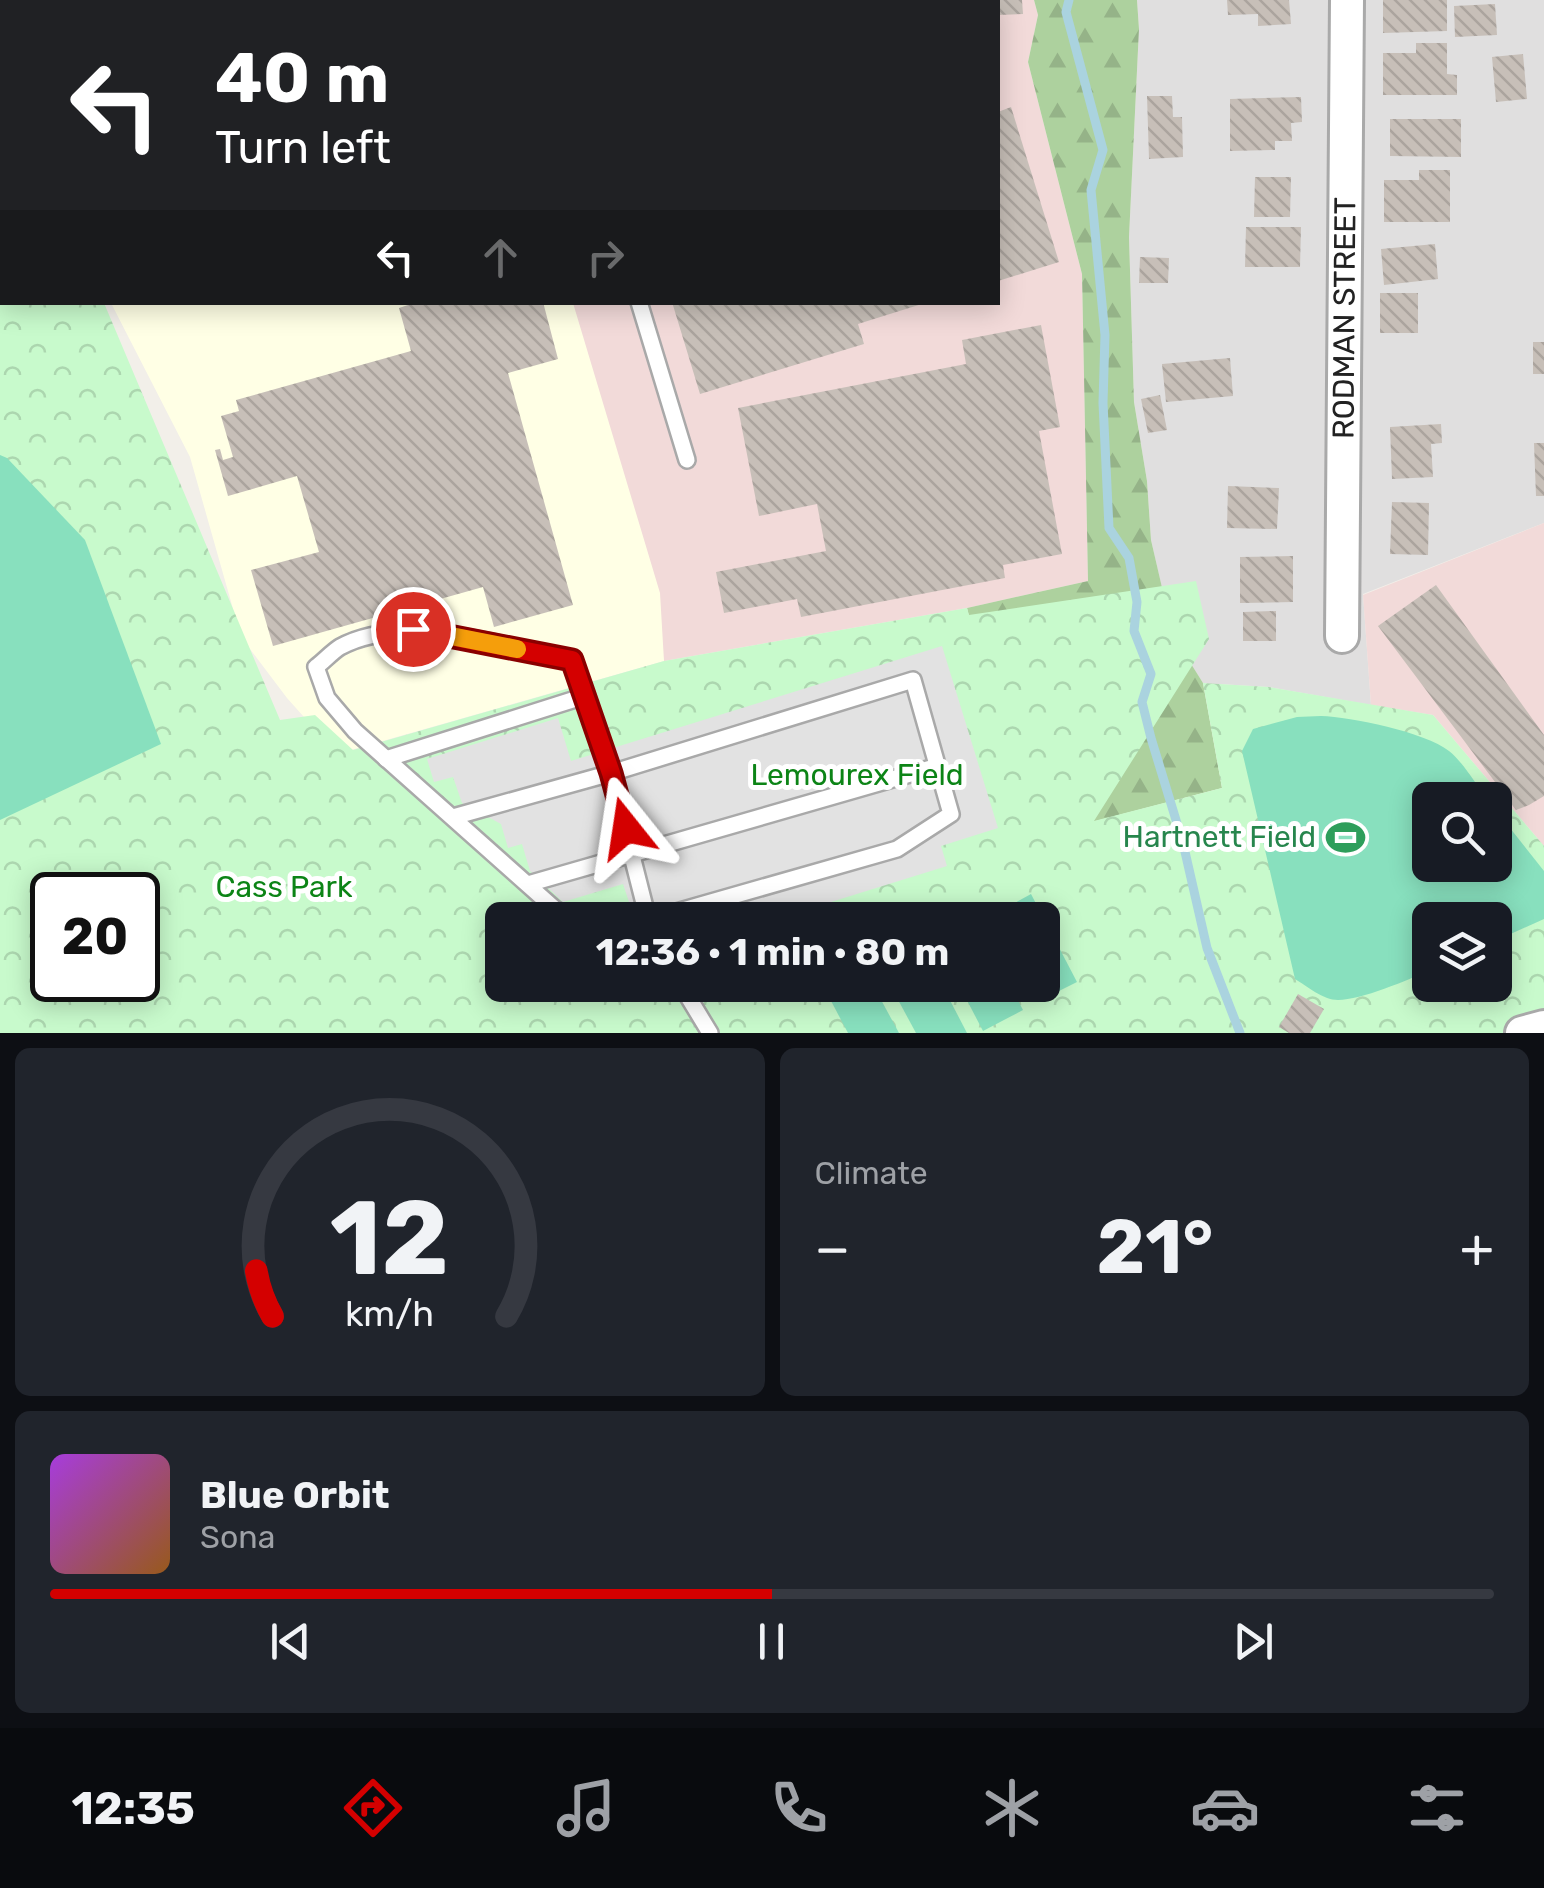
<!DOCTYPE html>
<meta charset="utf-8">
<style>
body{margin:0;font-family:Rubik,sans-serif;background:#20242c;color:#f1f3f6;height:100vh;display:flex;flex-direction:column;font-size:38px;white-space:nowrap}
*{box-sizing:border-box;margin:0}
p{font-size:32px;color:#9ea1a6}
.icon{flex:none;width:55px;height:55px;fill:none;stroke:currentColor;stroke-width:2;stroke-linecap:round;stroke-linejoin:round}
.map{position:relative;height:1033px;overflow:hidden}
.panel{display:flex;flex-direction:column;gap:15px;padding:15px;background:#0d0f14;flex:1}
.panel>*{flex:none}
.banner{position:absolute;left:0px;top:0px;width:1000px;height:305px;box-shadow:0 5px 25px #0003;background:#202124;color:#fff;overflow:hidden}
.fabs{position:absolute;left:1412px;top:782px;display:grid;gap:20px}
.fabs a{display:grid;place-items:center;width:100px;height:100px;border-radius:15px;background:#171b24;box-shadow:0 5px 25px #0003;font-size:50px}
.speed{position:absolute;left:30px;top:872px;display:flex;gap:20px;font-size:50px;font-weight:700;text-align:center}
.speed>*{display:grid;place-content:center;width:130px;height:130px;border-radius:50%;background:#171b24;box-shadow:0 5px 25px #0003;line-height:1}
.speed .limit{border:5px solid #111;border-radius:15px;background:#fff;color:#111}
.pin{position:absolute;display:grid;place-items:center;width:85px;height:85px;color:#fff;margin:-42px;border:5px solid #fff;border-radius:50%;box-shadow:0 2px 10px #0007}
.me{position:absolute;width:110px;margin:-55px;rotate:345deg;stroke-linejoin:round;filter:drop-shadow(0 0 8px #0008)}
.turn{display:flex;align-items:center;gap:35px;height:210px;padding:0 50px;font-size:45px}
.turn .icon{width:130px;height:130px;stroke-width:2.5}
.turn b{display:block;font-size:70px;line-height:85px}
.lanes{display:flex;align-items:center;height:95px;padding:0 50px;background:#0003;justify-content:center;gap:50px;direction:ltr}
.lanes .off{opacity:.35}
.big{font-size:75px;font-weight:700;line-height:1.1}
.panel .widget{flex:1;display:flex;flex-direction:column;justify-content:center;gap:15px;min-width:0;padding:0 35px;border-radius:15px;background:#20242c}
.panel .dial{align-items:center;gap:0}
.dial svg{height:260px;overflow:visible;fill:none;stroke:#363941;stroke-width:7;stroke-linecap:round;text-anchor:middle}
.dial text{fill:#f1f3f6;stroke:none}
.song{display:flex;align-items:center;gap:30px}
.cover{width:120px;height:120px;border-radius:15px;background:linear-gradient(135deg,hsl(280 70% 55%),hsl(30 70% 35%))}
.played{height:10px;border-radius:5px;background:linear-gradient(90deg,#d40000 50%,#363941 50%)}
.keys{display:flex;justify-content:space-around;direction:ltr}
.heat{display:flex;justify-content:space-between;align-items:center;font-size:55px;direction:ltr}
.panel .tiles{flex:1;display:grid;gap:15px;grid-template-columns:1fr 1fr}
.widget:last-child{grid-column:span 2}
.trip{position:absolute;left:485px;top:902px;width:575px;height:100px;border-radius:15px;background:#171b24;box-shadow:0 5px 25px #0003;font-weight:700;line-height:100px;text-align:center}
.tab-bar{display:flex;height:160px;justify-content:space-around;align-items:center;background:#090b0e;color:#9ea1a6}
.tab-bar .icon{width:70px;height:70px}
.tab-bar .current{color:#d40000}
.tab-bar b{font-size:45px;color:#f1f3f6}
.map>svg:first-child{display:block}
</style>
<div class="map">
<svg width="1544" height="1033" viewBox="0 0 1544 1033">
<defs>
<pattern id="forest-firs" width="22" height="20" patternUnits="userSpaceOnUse" patternTransform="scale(2.5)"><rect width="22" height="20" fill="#add19e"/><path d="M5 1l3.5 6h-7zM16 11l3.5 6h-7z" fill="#95b388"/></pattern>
<pattern id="park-crowns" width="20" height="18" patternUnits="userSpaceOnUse" patternTransform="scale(2.5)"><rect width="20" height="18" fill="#c8facc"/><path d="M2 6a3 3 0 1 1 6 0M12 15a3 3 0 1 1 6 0" fill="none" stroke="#acd6af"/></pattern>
<pattern id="building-back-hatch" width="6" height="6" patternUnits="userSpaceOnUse" patternTransform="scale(2.5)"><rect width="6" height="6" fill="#c7bfb8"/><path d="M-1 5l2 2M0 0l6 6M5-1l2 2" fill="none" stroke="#aba49e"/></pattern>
</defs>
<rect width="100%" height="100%" fill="#f2efe9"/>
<polygon fill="#e0dfdf" points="1137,0 1544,0 1544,523 1363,594 1371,705 1269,687 1203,683 1173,636 1151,540 1147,481 1134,402 1129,237 1139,29"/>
<g fill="#f2dad9">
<polygon points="925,0 1034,0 1038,15 1028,62 1082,274 1088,581 967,608 664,661 570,303 998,302 998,2"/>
<polygon points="1544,523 1544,846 1433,715 1371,705 1363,595"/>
</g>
<g fill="#ffffe5">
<polygon points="0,0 925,0 925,2 2,2 2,67"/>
<polygon points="111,303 573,303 660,593 664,661 337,754 287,698 241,637 190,457"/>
</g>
<polygon fill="url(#forest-firs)" points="1034,0 1137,0 1139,29 1129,237 1134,402 1147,481 1151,540 1173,635 1203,683 1222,788 1065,829 1004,761 967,608 1088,581 1082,274 1028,62 1038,15"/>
<path fill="url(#park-crowns)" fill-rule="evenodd" d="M0 55 2 302 104 303 280 720 315 715 353 750 664 661 967 608 969 615 1196 581 1209 639 1094 821 1222 788 1203 683 1269 687 1433 715 1544 846V1024L1515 1033H0ZM1430 800H1495V865H1430ZM52 895H138V980H52ZM502 920H1042V985H502ZM1430 920H1495V985H1430Z"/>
<g fill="#88e0be">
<polygon points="0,455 7,458 85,540 161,744 0,820"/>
<path d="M1321 716C1351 717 1425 732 1449 751 1464 763 1476 785 1488 800H1430V865H1495V809L1544 871V919L1495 941V920H1430V970C1408 980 1361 1000 1338 1000 1323 1000 1307 986 1295 979L1242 751 1253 729 1297 717Z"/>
<polygon points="1031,894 1077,982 1037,1002 1028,985 1042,985 1042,920 993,920 991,916"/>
<polygon points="857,985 873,985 899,1033 848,1033 830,999"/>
<polygon points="890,985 942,985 967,1033 916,1033"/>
<polygon points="959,985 1010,985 1023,1010 983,1031"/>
</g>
<polygon fill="#e2e2e2" points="942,646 998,828 941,846 947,866 773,920 635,920 623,884 563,902 530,871 522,844 508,848 501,824 462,803 453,777 434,782 427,759 558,718 571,761"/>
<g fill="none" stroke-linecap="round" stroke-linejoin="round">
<polyline stroke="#aad3df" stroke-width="9" points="1069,0 1066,12 1103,150 1091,190 1105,335 1103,403 1109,528 1129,558 1137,602 1134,631 1151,674 1142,702 1151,738 1183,843 1207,948 1240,1033"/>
</g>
<g fill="url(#building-back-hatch)">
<polygon points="998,0 1022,0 1023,14 998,15"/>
<polygon points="1227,0 1289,0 1291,24 1258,26 1258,14 1228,15"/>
<polygon points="1383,0 1447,0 1447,31 1383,33"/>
<polygon points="1495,4 1497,35 1455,37 1454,6"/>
<polygon points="1416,43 1447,43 1447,74 1457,75 1457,95 1383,95 1383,53 1416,53"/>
<polygon points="1523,54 1527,99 1496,102 1492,57"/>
<polygon points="1147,96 1172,96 1173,117 1182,117 1183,157 1149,159"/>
<polygon points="1301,97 1302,122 1291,123 1292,141 1275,141 1275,150 1230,151 1230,99"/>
<polygon points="1011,107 1059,262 998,281 998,112"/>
<polygon points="1390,119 1461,119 1461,157 1390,156"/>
<polygon points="1419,170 1450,170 1450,222 1384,222 1384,180 1419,180"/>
<polygon points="1255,177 1291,177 1290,217 1254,217"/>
<polygon points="1246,227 1301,227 1300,267 1245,267"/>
<polygon points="1435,244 1438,279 1384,285 1381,249"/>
<polygon points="1140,257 1169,258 1168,283 1139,283"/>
<rect x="1380" y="293" width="38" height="40"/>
<polygon points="417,302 543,302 558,359 508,373 573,605 494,627 483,587 273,646 251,570 319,552 297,476 228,496 215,450 220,449 223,460 233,457 221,416 239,411 236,400 411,351 399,308"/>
<polygon points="672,302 925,302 925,303 858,324 864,344 700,394"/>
<polygon points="1041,325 1060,427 1039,431 1062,554 1003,565 1005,578 801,617 797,599 724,613 716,572 826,551 817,504 759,516 738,408 966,364 962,340"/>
<rect x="1533" y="342" width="11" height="32"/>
<polygon points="1230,358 1233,396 1166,402 1162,364"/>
<polygon points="1160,395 1167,430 1148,433 1141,399"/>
<polygon points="1441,424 1442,443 1431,444 1433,477 1392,479 1390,427"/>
<polygon points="1534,443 1544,443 1544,496 1536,496"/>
<polygon points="1228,486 1279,488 1277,529 1227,528"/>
<polygon points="1392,502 1429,503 1428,555 1390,554"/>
<polygon points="1293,556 1293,602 1240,603 1240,557"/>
<polygon points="1436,585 1544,735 1544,796 1529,805 1516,810 1378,626"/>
<polygon points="1276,611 1276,641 1243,641 1243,612"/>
<polygon points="1298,994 1324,1009 1310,1033 1289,1033 1279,1027"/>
</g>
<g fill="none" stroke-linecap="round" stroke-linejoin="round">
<defs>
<g id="lane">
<polyline points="751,0 751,2"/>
<polyline points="825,0 826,2"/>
<polyline points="870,2 879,0"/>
<polyline points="0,217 2,219"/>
<polyline points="639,302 687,460"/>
<polyline points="386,759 585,696"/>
<polyline points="453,817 611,773 648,919"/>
<polyline points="528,884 938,766"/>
<path d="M572 920 555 909 355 731 327 698 316 667C324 661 332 652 340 647 403 612 505 647 572 660L611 773 913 680 951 814 897 849 648 920"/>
<polyline points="681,985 710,1033"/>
</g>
<g id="street">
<polyline points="947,2 947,0"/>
<path id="s1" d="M1342 636 1347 0"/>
<polyline points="1522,1033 1544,1027"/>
</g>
</defs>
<use href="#lane" stroke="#a9a9a9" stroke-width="20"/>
<use href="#street" stroke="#a9a9a9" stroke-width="38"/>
<use href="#lane" stroke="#fff" stroke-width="15"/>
<use href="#street" stroke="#fff" stroke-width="32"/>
</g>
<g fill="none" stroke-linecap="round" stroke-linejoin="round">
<defs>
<polyline id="route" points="413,629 572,660 611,773 626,828"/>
</defs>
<use href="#route" stroke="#8a0000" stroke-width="25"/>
<use href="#route" stroke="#d40000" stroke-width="18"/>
<polyline stroke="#f59e0b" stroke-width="18" points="451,636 517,649"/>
</g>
<defs>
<symbol id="stadium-bare" viewBox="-9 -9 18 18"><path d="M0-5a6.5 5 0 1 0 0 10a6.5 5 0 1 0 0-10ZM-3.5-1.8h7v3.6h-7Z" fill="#2e9e5b" stroke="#fff" stroke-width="2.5" paint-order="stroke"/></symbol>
</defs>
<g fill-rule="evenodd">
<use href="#stadium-bare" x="1318" y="810" width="55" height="55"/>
</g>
<g text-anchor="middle" stroke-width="10" stroke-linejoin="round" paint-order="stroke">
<g font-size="30" fill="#222" stroke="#fff">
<text dy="10" stroke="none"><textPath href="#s1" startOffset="318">RODMAN STREET</textPath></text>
</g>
<g font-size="30" fill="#0c8416" stroke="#fff">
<text x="857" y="785">Lemourex Field</text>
<text x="284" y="897">Cass Park</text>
</g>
<g font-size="30" fill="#27864d" stroke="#fff" text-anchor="end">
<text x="1316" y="847">Hartnett Field</text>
</g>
</g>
</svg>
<div class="fabs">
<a><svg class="icon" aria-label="search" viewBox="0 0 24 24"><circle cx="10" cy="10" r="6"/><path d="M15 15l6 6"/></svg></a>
<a><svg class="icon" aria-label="layers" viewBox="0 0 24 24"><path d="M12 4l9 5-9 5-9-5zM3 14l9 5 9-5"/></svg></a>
</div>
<div class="speed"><div class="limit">20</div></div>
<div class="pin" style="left:413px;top:629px;background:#d93025"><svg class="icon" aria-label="arrive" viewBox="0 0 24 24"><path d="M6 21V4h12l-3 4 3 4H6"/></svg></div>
<svg class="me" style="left:626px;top:828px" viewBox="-20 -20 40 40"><path d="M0-17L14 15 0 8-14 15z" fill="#d40000" stroke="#fff" stroke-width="4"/></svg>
<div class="trip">12:36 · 1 min · 80 m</div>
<div class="banner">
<div class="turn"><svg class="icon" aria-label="left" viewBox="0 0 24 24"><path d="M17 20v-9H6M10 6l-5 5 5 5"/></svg><div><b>40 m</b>Turn left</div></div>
<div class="lanes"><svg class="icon" aria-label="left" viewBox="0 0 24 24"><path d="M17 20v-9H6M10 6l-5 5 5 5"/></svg><svg class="icon off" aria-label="ahead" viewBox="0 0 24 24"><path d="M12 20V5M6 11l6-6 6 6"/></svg><svg class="icon off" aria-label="right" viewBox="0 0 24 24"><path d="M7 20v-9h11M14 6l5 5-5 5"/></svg></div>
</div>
</div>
<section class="panel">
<div class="tiles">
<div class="widget dial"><svg viewBox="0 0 100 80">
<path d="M14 69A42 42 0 1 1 86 69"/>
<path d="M14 69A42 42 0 0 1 9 55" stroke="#d40000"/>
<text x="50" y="56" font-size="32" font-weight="700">12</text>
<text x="50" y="72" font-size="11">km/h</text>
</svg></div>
<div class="widget"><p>Climate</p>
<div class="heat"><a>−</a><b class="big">21°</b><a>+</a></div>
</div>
<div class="widget">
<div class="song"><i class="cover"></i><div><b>Blue Orbit</b><p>Sona</p></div></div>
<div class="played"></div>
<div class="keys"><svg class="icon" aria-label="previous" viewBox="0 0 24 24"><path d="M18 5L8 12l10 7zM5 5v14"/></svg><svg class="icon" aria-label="pause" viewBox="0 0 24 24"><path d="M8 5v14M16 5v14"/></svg><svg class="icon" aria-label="next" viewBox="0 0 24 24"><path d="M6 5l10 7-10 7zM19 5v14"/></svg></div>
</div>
</div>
</section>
<nav class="tab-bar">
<b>12:35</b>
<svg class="icon current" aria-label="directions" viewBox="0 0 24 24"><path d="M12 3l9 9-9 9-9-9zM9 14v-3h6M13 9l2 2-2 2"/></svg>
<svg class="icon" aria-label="music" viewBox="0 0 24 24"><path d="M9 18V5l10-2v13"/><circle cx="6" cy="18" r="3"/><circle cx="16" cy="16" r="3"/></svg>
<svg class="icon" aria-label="phone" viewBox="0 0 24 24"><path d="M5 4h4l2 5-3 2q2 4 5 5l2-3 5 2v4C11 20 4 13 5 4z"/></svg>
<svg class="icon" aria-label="climate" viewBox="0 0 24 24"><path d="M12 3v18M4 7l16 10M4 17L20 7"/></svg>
<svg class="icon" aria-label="car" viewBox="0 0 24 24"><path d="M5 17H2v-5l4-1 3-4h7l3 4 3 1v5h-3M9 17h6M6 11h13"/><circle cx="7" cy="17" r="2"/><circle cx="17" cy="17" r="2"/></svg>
<svg class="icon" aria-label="filters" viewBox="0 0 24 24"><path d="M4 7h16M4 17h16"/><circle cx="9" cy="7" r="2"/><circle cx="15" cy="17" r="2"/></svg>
</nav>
